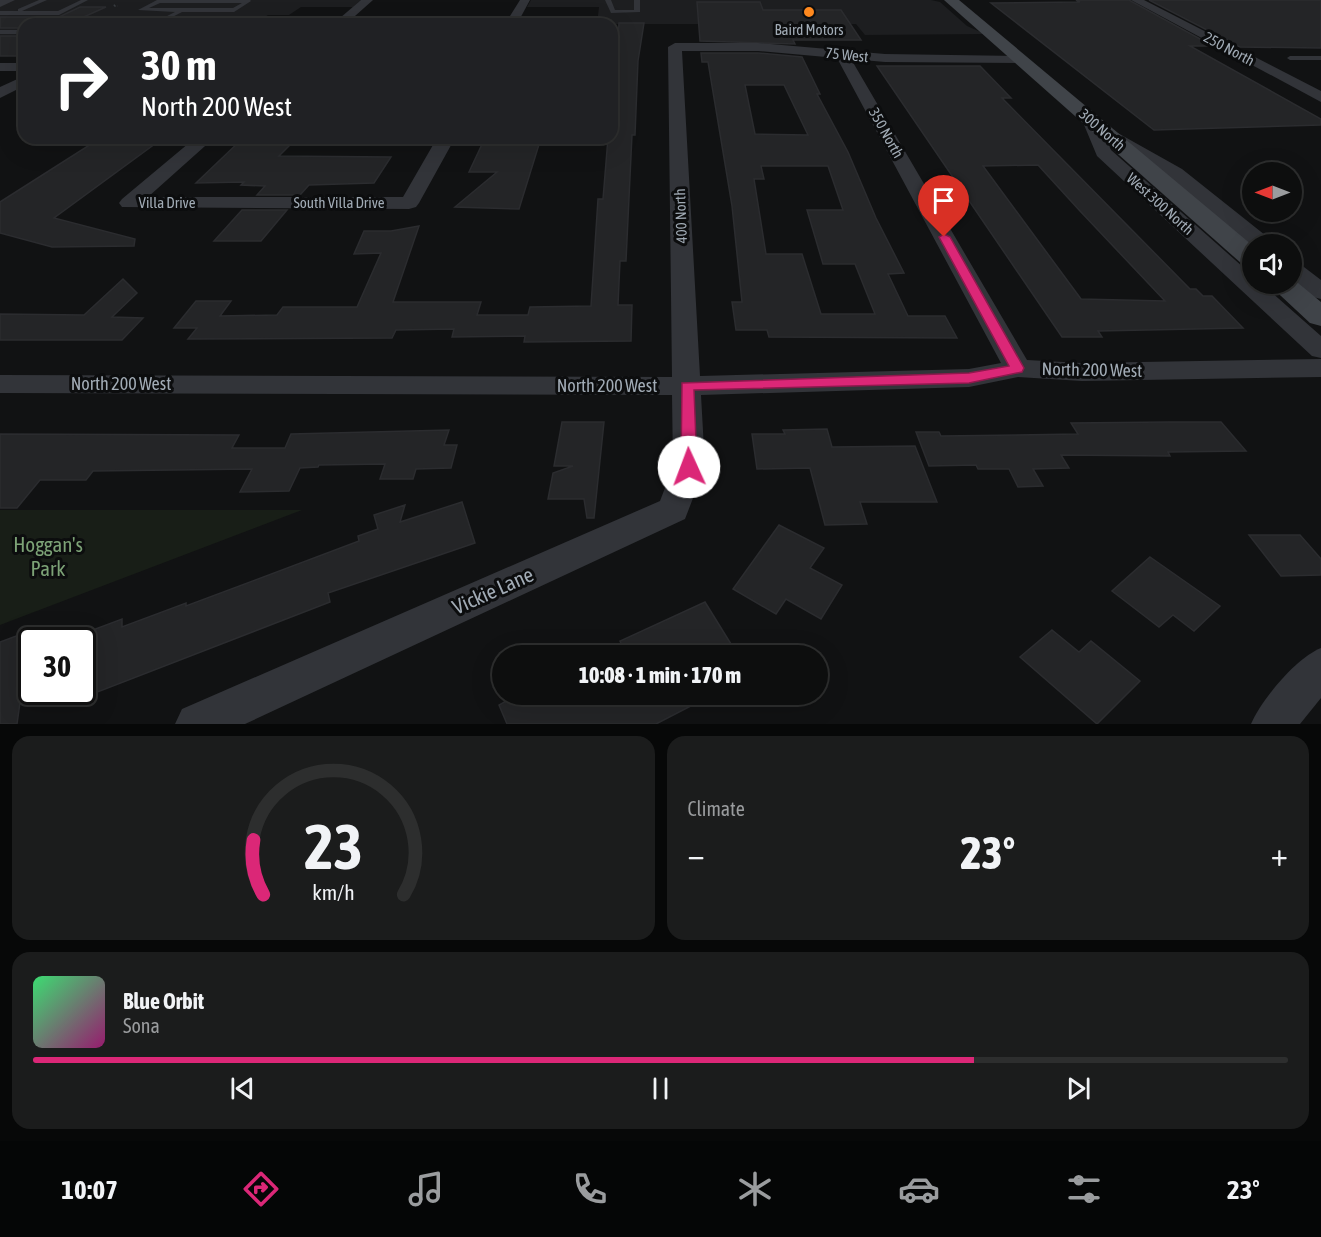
<!DOCTYPE html>
<meta charset="utf-8">
<style>
body{margin:0;font-family:"Asap Condensed",sans-serif;background:#1b1c1c;color:#f1f3f6;height:100vh;display:flex;flex-direction:column;font-size:22px;white-space:nowrap}
*{box-sizing:border-box;margin:0}
p{font-size:20px;color:#9a9c9e}
.icon{flex:none;width:33px;height:33px;fill:none;stroke:currentColor;stroke-width:2;stroke-linecap:round;stroke-linejoin:round}
.map{position:relative;height:724px;overflow:hidden}
.details{display:flex;flex-direction:column;gap:12px;padding:12px;background:#070808;flex:1}
.details>*{flex:none}
.top-card{position:absolute;left:18px;top:18px;width:600px;height:126px;border-radius:18px;box-shadow:0 6px 24px #0002,0 0 0 2px #2d2e2e;background:#202124;color:#fff;overflow:hidden}
.needle{width:39px;rotate:270deg}
.controls{position:absolute;left:1242px;top:162px;display:grid;gap:12px}
.controls a{display:grid;place-items:center;width:60px;height:60px;border-radius:50%;background:#0d0e0e;box-shadow:0 6px 24px #0002,0 0 0 2px #2d2e2e;font-size:30px}
.speed{position:absolute;left:18px;top:627px;display:flex;gap:12px;font-size:30px;font-weight:700;text-align:center}
.speed>*{display:grid;place-content:center;width:78px;height:78px;border-radius:50%;background:#0d0e0e;box-shadow:0 6px 24px #0002,0 0 0 2px #2d2e2e;line-height:1}
.speed .limit{border:3px solid #111;border-radius:9px;background:#fff;color:#111}
.pin{position:absolute;display:grid;place-items:center;width:51px;height:51px;color:#fff;margin:-62px -26px;border-radius:50% 50% 50% 0;rotate:-45deg;box-shadow:0 0 6px #0007}
.pin .icon{rotate:45deg}
.me{position:absolute;width:66px;margin:-33px;rotate:358deg;stroke-linejoin:round;filter:drop-shadow(0 0 4px #0008)}
.turn{display:flex;align-items:center;gap:21px;height:126px;padding:0 24px;font-size:27px}
.turn .icon{width:78px;height:78px;stroke-width:2.5}
.turn b{display:block;font-size:42px;line-height:51px}
.big{font-size:45px;font-weight:800;line-height:1.1}
.details .tile{flex:1;display:flex;flex-direction:column;justify-content:center;gap:9px;min-width:0;padding:0 21px;border-radius:18px;background:#1b1c1c}
.details .dial{align-items:center;gap:0}
.dial svg{height:156px;overflow:visible;fill:none;stroke:#2d2e2e;stroke-width:7;stroke-linecap:round;text-anchor:middle}
.dial text{fill:#f1f3f6;stroke:none}
.song{display:flex;align-items:center;gap:18px}
.cover{width:72px;height:72px;border-radius:9px;background:linear-gradient(135deg,hsl(140 70% 55%),hsl(320 70% 35%))}
.played{height:6px;border-radius:3px;background:linear-gradient(90deg,#db2777 75%,#2d2e2e 75%)}
.keys{display:flex;justify-content:space-around;direction:ltr}
.heat{display:flex;justify-content:space-between;align-items:center;font-size:33px;direction:ltr}
.details .tiles{flex:1;display:grid;gap:12px;grid-template-columns:1fr 1fr}
.tile:last-child{grid-column:span 2}
.trip{position:absolute;left:492px;top:645px;width:336px;height:60px;border-radius:30px;background:#0d0e0e;box-shadow:0 6px 24px #0002,0 0 0 2px #2d2e2e;font-weight:800;line-height:60px;text-align:center}
.tab-bar{display:flex;height:96px;justify-content:space-around;align-items:center;background:#050606;color:#9a9c9e}
.tab-bar .icon{width:42px;height:42px}
.tab-bar .selected{color:#db2777}
.tab-bar b{font-size:27px;color:#f1f3f6}
.map>svg:first-child{display:block}
</style>
<div class="map">
<svg width="1321" height="724" viewBox="0 0 1321 724">
<rect width="100%" height="100%" fill="#111213"/>
<g fill="#1d1e20">
<polygon points="0,0 361,0 353,7 301,7 289,15 268,15 256,23 24,24 24,39 0,39"/>
<polygon points="531,0 931,0 940,2 967,26 985,34 865,35 856,24 597,24 599,7 527,7"/>
</g>
<polygon fill="#181e17" points="0,510 302,510 0,625"/>
<g fill="#242527" stroke="#2b2c2f" stroke-width="1.5" fill-rule="evenodd">
<polygon points="1076,0 1129,0 1213,46 1190,46 1321,119 1321,125 1154,130 991,3 1080,2"/>
<polygon points="1149,0 1321,0 1321,48 1240,47"/>
<polygon points="697,2 760,2 763,10 841,10 861,40 793,40 795,44 700,41"/>
<polygon points="80,7 106,7 68,24 24,24 24,28 0,28 0,17 59,17"/>
<polygon points="619,23 644,23 638,61 635,135 632,135 626,261 620,261 618,305 632,305 631,341 524,342 525,336 452,337 454,329 396,330 392,338 188,339 197,328 174,328 196,301 231,301 220,316 277,315 283,307 357,307 381,253 354,254 364,231 391,231 419,226 393,302 481,302 477,315 528,315 530,307 591,306 598,199 603,199 608,138 612,138"/>
<rect x="0" y="36" width="24" height="20"/>
<path d="M701 53H758L802 57 820 94H817L848 152 876 218 904 273 888 274 908 316H945L957 338 769 337 767 330H736L732 302H742L732 206 708 62H702ZM745 85H784L808 135 755 134ZM761 166H828L843 210H807L823 264H855L875 314H821L802 254H766L754 179H764Z"/>
<path d="M877 66H980L1011 98H1002L1190 289H1196L1203 296H1212L1243 328 1098 331 1102 337H1062ZM1038 165 1080 211 1165 301 1081 299 983 166Z"/>
<polygon points="123,138 163,138 54,218 135,239 134,246 52,247 0,233 0,202 91,144 115,144"/>
<polygon points="541,138 519,209 455,207 497,172 469,172 484,140 536,140"/>
<polygon points="296,139 279,156 391,157 374,183 309,185 300,195 257,195 265,186 241,185 244,182 196,183 241,140"/>
<polygon points="242,210 287,210 261,241 214,241"/>
<polygon points="123,279 137,293 112,317 143,318 122,340 0,340 0,314 84,315"/>
<polygon points="562,422 604,422 594,518 587,518 584,499 548,499 553,473 573,466 554,466"/>
<polygon points="1169,422 1221,422 1246,451 1168,452 1170,456 1061,455 1069,468 1033,469 1043,486 1018,487 1009,469 978,469 976,465 929,466 916,432 939,432 941,436 1078,434 1071,423"/>
<polygon points="827,429 832,447 915,446 937,502 860,502 867,524 825,525 810,468 757,469 752,434 785,434 783,430"/>
<polygon points="449,430 444,445 457,445 451,468 416,469 413,479 380,479 385,464 319,465 318,467 300,468 289,491 240,492 252,469 93,471 86,480 40,480 17,508 0,508 0,434 239,435 232,448 285,448 291,434"/>
<polygon points="462,502 475,543 328,593 330,602 82,698 82,634 122,619 122,627 186,603 186,606 359,541 358,536 378,529 374,515 405,505 400,522"/>
<polygon points="779,525 824,548 810,568 842,585 821,619 786,599 776,614 733,589"/>
<polygon points="1249,535 1300,535 1321,559 1321,575 1281,576"/>
<polygon points="1150,557 1220,606 1194,631 1173,615 1159,627 1112,591"/>
<polygon points="705,602 731,644 707,656 627,656 620,641"/>
<polygon points="1052,630 1079,652 1091,641 1140,681 1097,724 1020,657"/>
<polygon points="30,631 17,724 0,724 0,642"/>
<polygon points="519,694 714,694 656,724 507,724 499,705"/>
</g>
<g fill="none" stroke-linecap="round" stroke-linejoin="round">
<polyline stroke="#383c40" stroke-width="1.5" stroke-dasharray="1.5 2" stroke-linecap="butt" points="115,5 113,6 118,6"/>
<g fill="#323439" fill-rule="evenodd">
<polygon points="39,0 47,0 22,11 58,11 81,0 88,0 59,15 0,15 0,11 18,11 18,9"/>
<path d="M157 0H250L251 1 234 12H182L159 24H151L175 12 138 10ZM160 3H242L233 8H149Z"/>
<polygon points="605,0 611,0 615,10 634,10 634,0 640,0 640,12 611,13"/>
<rect x="0" y="30" width="24" height="4"/>
<polygon points="1321,56 1321,60 1290,60 1287,58 1290,56"/>
</g>
<g fill="#323439" fill-rule="evenodd">
<polygon points="0,0 15,0 0,7"/>
<polygon points="361,0 373,0 346,24 333,24"/>
<polygon points="520,0 530,0 517,24 505,24"/>
<polygon points="1131,0 1144,0 1321,91 1321,102"/>
<path d="M675 43H758L885 54 1025 56V62L1020 63 885 62 851 59 1027 360 1082 363 1321 359V377L1082 381 1018 377 969 387 701 395 705 467 685 519 245 724H175L182 709 660 501 673 467 672 395 0 393V375L672 377 668 47ZM682 51H758L837 58 1001 363 969 369 700 376Z"/>
<rect x="0" y="63" width="24" height="8"/>
<polygon points="24,76 24,86 0,98 0,87"/>
<polygon points="1090,115 1098,120 1111,150 1252,275 1252,284 1262,284 1321,336 1321,358 1312,356 1097,156 1082,120"/>
<polygon points="1116,132 1182,169 1270,239 1273,244 1252,244 1252,247 1168,177 1110,141 1107,137"/>
<polygon points="195,138 214,138 148,197 403,197 437,138 455,138 419,203 416,207 409,209 122,207 119,203 122,199"/>
<polygon points="1292,262 1300,264 1321,280 1321,299 1313,297 1292,280"/>
<path d="M1321 648V698L1300 724H1251C1262 699 1296 658 1321 648Z"/>
</g>
<g fill="#404449" fill-rule="evenodd">
<polygon points="944,0 959,0 1252,245 1252,266 1242,264"/>
<polygon points="1292,278 1321,302 1321,326 1310,323 1268,284 1292,284"/>
</g>
</g>
<polygon fill="#db2777" stroke="#8e194d" stroke-width="1.5" points="944,234 950,237 1024,368 1022,372 969,383 694,390 697,467 689,473 684,472 681,467 682,383 969,373 1009,366 939,237"/>
<circle fill="#ff891e" stroke="#0c0d0e" stroke-width="2" cx="809" cy="12" r="6"/>
<g text-anchor="middle" stroke-width="6" stroke-linejoin="round" paint-order="stroke">
<g font-size="15" fill="#a1abb5" stroke="#0c0d0e">
<text x="809" y="35">Baird Motors</text>
</g>
<g font-size="15" fill="#a1abb5" stroke="#0c0d0e">
<text transform="translate(1229 49) rotate(28)" y="5">250 North</text>
<text transform="translate(847 55) rotate(6)" y="5">75 West</text>
<text transform="translate(1102 130) rotate(41)" y="5">300 North</text>
<text transform="translate(886 133) rotate(61)" y="5">350 North</text>
<text x="167" y="208">Villa Drive</text>
<text x="339" y="208">South Villa Drive</text>
<text transform="translate(1160 204) rotate(42)" y="5">West 300 North</text>
<text transform="translate(681 216) rotate(-92)" y="5">400 North</text>
</g>
<g font-size="18" fill="#a1abb5" stroke="#0c0d0e">
<text transform="translate(1092 370) rotate(1)" y="6">North 200 West</text>
<text x="121" y="390">North 200 West</text>
<text x="607" y="392">North 200 West</text>
</g>
<g font-size="21" fill="#7ca276" stroke="#0c0d0e">
<text x="48" y="552">Hoggan's<tspan x="48" dy="24">Park</tspan></text>
</g>
<g font-size="21" fill="#a1abb5" stroke="#0c0d0e">
<text transform="translate(493 591) rotate(-24)" y="7">Vickie Lane</text>
</g>
</g>
</svg>
<div class="controls">
<a><svg class="needle" viewBox="-14 -14 28 28"><path d="M0-13l5 13h-10z" fill="#e53935"/><path d="M0 13l5-13h-10z" fill="#9a9c9e"/></svg></a>
<a><svg class="icon" aria-label="sound" viewBox="0 0 24 24"><path d="M4 9h4l5-4v14l-5-4H4zM17 9q2 3 0 6"/></svg></a>
</div>
<div class="speed"><div class="limit">30</div></div>
<div class="pin" style="left:944px;top:237px;background:#d93025"><svg class="icon" aria-label="arrive" viewBox="0 0 24 24"><path d="M6 21V4h12l-3 4 3 4H6"/></svg></div>
<svg class="me" style="left:689px;top:467px" viewBox="-20 -20 40 40"><circle r="19" fill="#fff"/><path d="M0-13L10 11 0 6-10 11z" fill="#db2777"/></svg>
<div class="trip">10:08 · 1 min · 170 m</div>
<div class="top-card">
<div class="turn"><svg class="icon" aria-label="right" viewBox="0 0 24 24"><path d="M7 20v-9h11M14 6l5 5-5 5"/></svg><div><b>30 m</b>North 200 West</div></div>
</div>
</div>
<section class="details">
<div class="tiles">
<div class="tile dial"><svg viewBox="0 0 100 80">
<path d="M14 69A42 42 0 1 1 86 69"/>
<path d="M14 69A42 42 0 0 1 9 41" stroke="#db2777"/>
<text x="50" y="56" font-size="32" font-weight="700">23</text>
<text x="50" y="72" font-size="11">km/h</text>
</svg></div>
<div class="tile"><p>Climate</p>
<div class="heat"><a>−</a><b class="big">23°</b><a>+</a></div>
</div>
<div class="tile">
<div class="song"><i class="cover"></i><div><b>Blue Orbit</b><p>Sona</p></div></div>
<div class="played"></div>
<div class="keys"><svg class="icon" aria-label="previous" viewBox="0 0 24 24"><path d="M18 5L8 12l10 7zM5 5v14"/></svg><svg class="icon" aria-label="pause" viewBox="0 0 24 24"><path d="M8 5v14M16 5v14"/></svg><svg class="icon" aria-label="next" viewBox="0 0 24 24"><path d="M6 5l10 7-10 7zM19 5v14"/></svg></div>
</div>
</div>
</section>
<nav class="tab-bar">
<b>10:07</b>
<svg class="icon selected" aria-label="directions" viewBox="0 0 24 24"><path d="M12 3l9 9-9 9-9-9zM9 14v-3h6M13 9l2 2-2 2"/></svg>
<svg class="icon" aria-label="music" viewBox="0 0 24 24"><path d="M9 18V5l10-2v13"/><circle cx="6" cy="18" r="3"/><circle cx="16" cy="16" r="3"/></svg>
<svg class="icon" aria-label="phone" viewBox="0 0 24 24"><path d="M5 4h4l2 5-3 2q2 4 5 5l2-3 5 2v4C11 20 4 13 5 4z"/></svg>
<svg class="icon" aria-label="climate" viewBox="0 0 24 24"><path d="M12 3v18M4 7l16 10M4 17L20 7"/></svg>
<svg class="icon" aria-label="car" viewBox="0 0 24 24"><path d="M5 17H2v-5l4-1 3-4h7l3 4 3 1v5h-3M9 17h6M6 11h13"/><circle cx="7" cy="17" r="2"/><circle cx="17" cy="17" r="2"/></svg>
<svg class="icon" aria-label="filters" viewBox="0 0 24 24"><path d="M4 7h16M4 17h16"/><circle cx="9" cy="7" r="2"/><circle cx="15" cy="17" r="2"/></svg>
<b>23°</b>
</nav>
